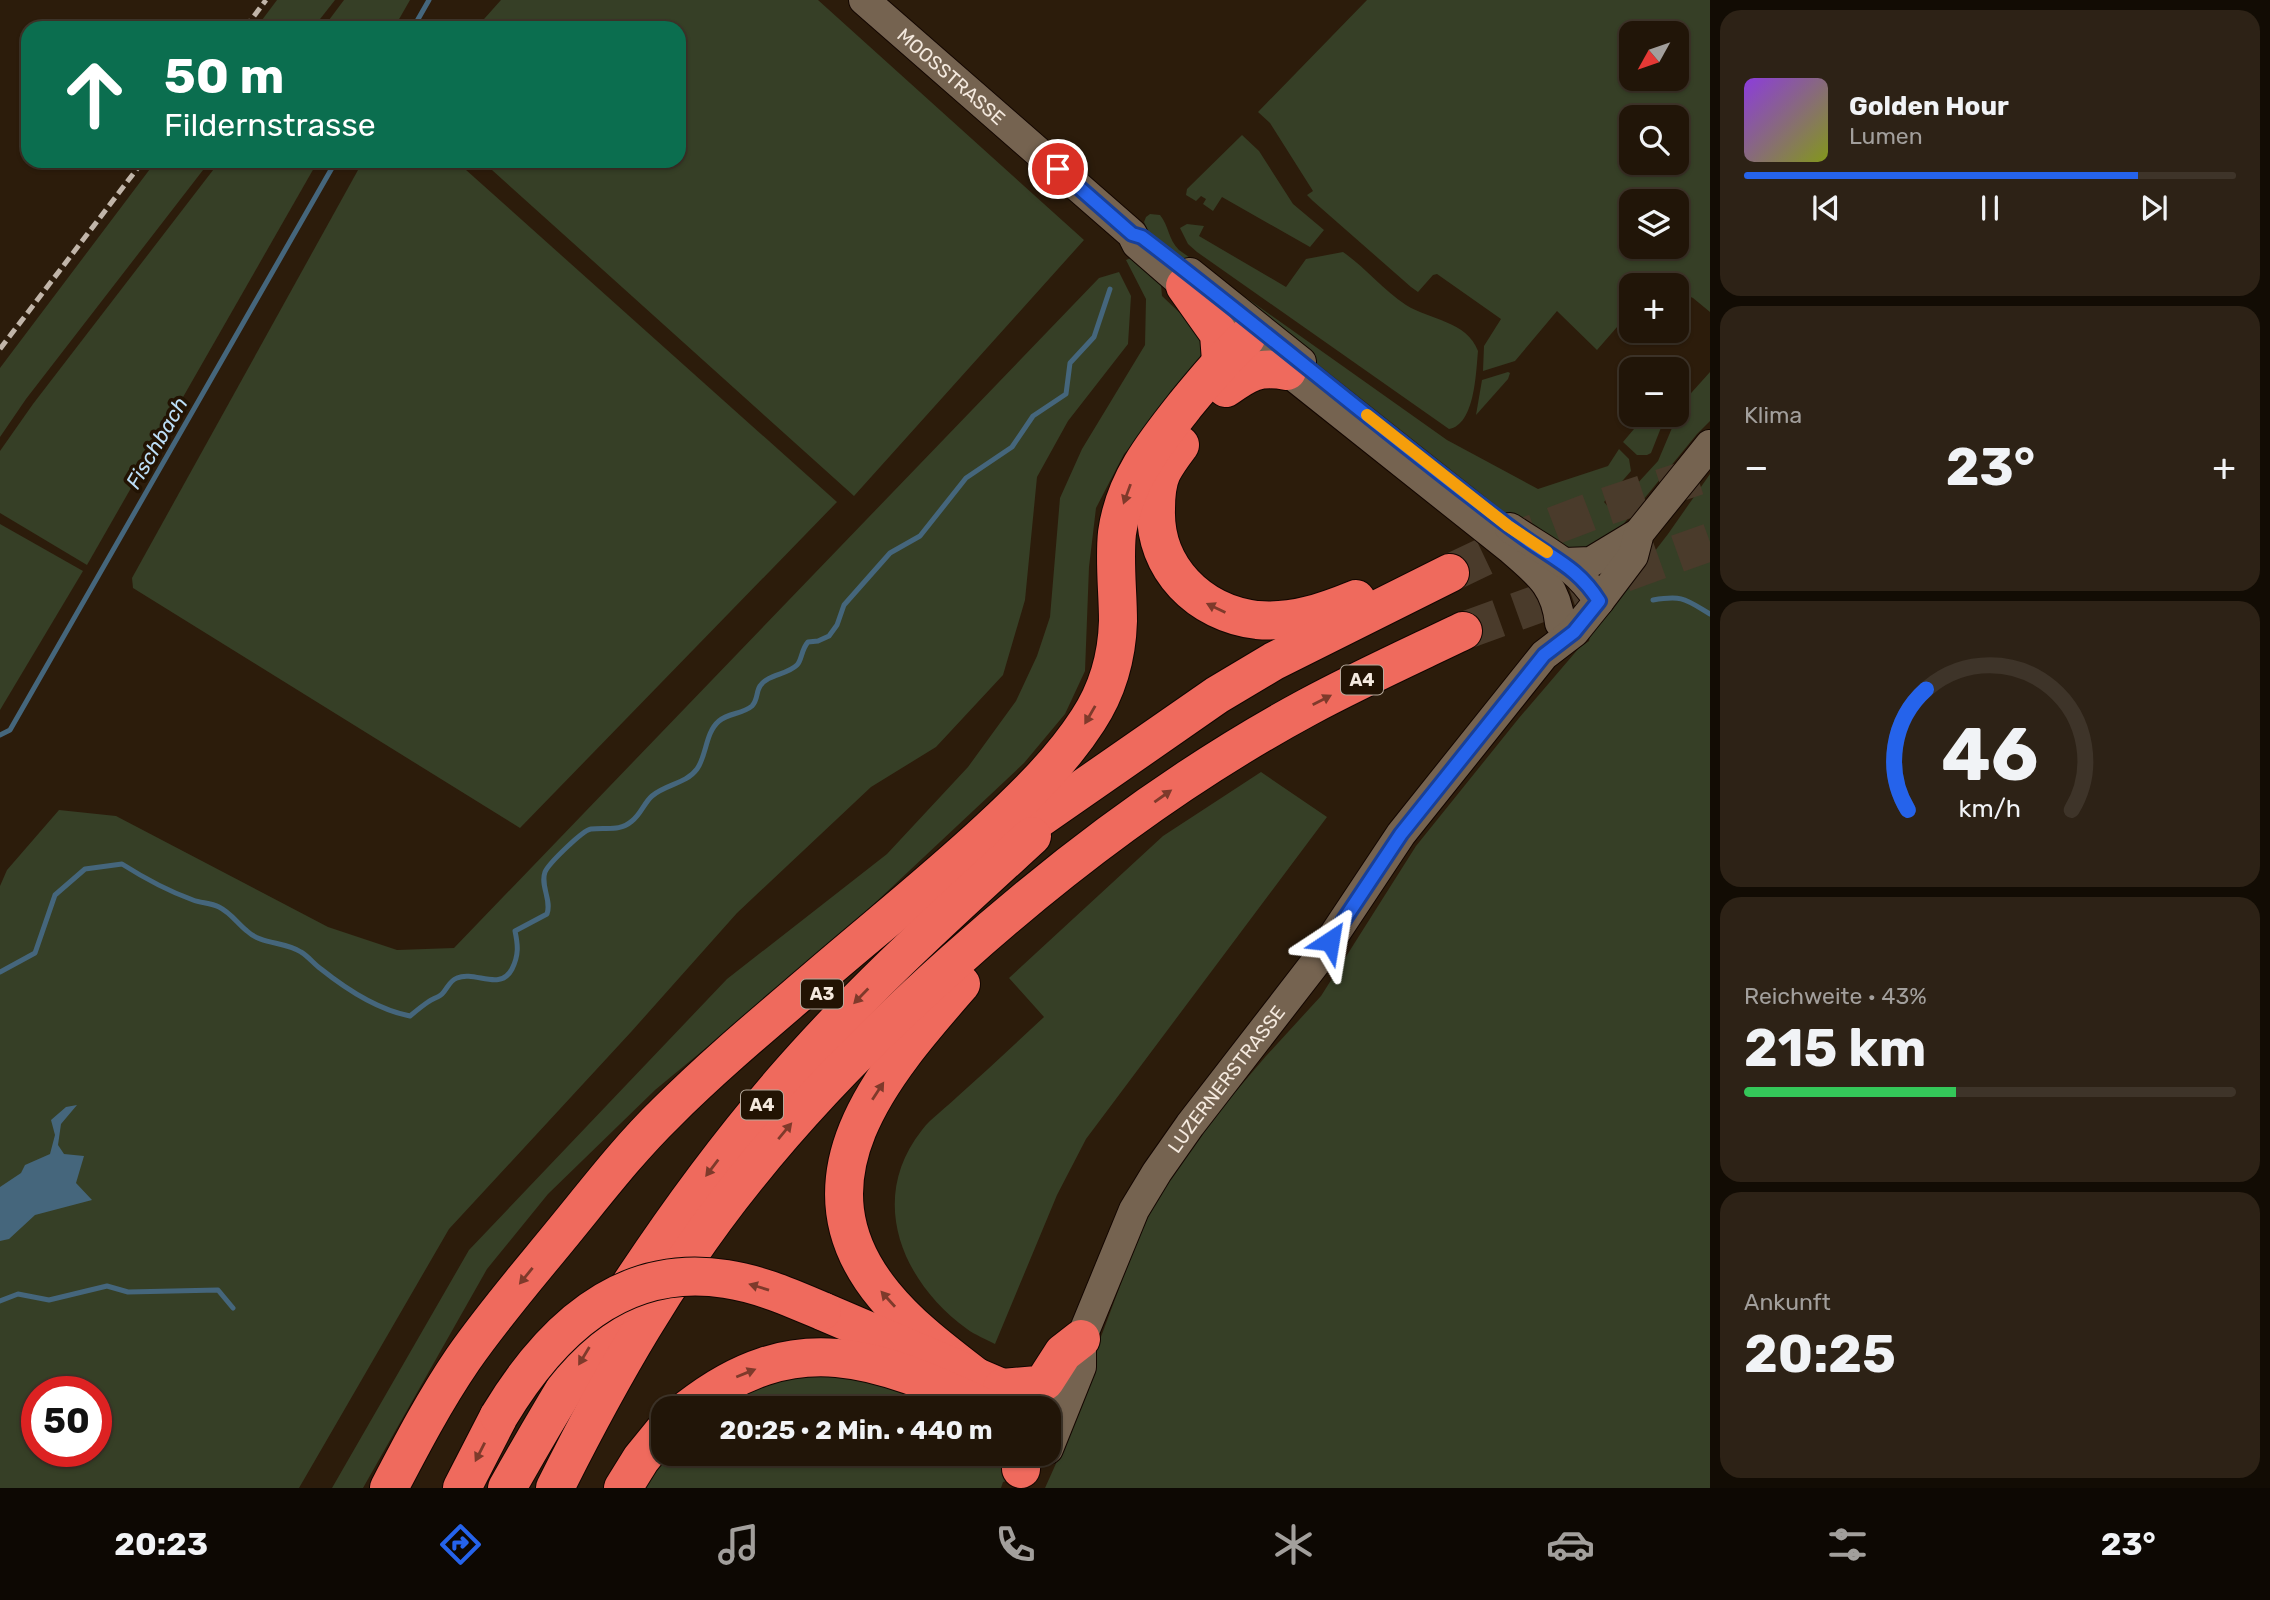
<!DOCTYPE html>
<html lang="de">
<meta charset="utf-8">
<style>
body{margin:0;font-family:Rubik,sans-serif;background:#2d2216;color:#f1f3f6;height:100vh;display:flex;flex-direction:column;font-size:26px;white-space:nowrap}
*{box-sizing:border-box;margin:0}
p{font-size:23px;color:#a29f9c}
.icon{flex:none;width:38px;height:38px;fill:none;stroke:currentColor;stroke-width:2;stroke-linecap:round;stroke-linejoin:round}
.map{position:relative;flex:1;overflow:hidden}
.details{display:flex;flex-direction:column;gap:10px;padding:10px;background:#120c04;width:560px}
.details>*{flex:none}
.banner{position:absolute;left:21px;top:21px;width:665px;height:147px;border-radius:21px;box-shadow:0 2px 5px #0004,0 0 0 2px #3e3429;background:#0b6e4f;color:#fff;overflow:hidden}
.needle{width:46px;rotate:230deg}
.fabs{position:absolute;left:1619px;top:21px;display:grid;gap:14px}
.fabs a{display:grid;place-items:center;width:70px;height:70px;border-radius:14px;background:#211508;box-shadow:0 2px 5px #0004,0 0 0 2px #3e3429;font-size:35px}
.speed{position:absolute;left:21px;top:1376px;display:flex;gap:14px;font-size:35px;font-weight:700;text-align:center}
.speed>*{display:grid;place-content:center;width:91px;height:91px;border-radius:50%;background:#211508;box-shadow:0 2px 5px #0004,0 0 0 2px #3e3429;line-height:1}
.speed .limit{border:10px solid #d22;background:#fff;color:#111}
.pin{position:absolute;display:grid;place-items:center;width:60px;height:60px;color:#fff;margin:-30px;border:4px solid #fff;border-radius:50%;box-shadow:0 2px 7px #0007}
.me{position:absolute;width:77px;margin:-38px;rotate:33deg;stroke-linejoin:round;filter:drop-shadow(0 0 5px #0008)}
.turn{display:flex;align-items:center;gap:24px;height:147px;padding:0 28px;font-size:32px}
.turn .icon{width:91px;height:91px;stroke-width:2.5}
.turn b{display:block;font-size:49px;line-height:60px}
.big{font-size:52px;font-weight:700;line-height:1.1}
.details .widget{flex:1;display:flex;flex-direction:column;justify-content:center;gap:10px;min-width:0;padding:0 24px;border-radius:21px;background:#2d2216}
.details .dial{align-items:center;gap:0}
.dial svg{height:182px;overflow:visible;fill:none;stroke:#3e3429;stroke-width:7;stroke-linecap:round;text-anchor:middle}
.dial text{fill:#f1f3f6;stroke:none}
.song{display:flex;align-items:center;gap:21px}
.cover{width:84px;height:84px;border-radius:10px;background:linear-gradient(135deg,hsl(270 70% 55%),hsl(70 70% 35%))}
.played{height:7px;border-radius:4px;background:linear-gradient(90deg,#2563eb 80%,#3e3429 80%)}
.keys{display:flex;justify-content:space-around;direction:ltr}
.heat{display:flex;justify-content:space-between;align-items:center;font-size:38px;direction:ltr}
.charge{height:10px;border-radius:5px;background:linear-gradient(90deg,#34c759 43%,#3e3429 0)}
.trip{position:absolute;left:651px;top:1396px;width:410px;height:70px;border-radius:21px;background:#211508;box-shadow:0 2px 5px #0004,0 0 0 2px #3e3429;font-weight:700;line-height:70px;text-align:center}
.tab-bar{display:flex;height:112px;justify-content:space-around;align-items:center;background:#0d0803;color:#a29f9c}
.tab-bar .icon{width:49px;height:49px}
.tab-bar .selected{color:#2563eb}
.tab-bar b{font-size:32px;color:#f1f3f6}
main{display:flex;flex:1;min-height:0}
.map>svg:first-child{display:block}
</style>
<main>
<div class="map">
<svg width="1710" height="1488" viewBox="0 0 1710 1488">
<rect width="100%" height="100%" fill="#2c1c0b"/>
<g fill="#363f26" fill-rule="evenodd">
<polygon points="277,0 335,0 313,28 256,28"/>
<polygon points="344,0 410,0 394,28 323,28"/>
<polygon points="501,0 818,0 1084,240 854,496 482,161 679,161 679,28 476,28"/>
<path d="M1367 0H1710V312L1693 298 1677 291 1676 285H1631V311L1597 350 1557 311 1515 361 1483 371 1484 346 1501 319 1437 274 1433 275 1418 292 1411 287 1313 201 1307 195 1313 191 1270 123 1258 112ZM1631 33H1676V79H1631ZM1631 117H1676V163H1631ZM1631 201H1676V247H1631Z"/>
<polygon points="1242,135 1259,151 1293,204 1324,230 1310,247 1222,197 1213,211 1203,204 1206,199 1201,196 1196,201 1186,195 1187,189"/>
<polygon points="156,161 210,161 26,399 0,437 0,368"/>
<polygon points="220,161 318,161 87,565 0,513 0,451 33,404"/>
<polygon points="363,161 456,161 837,502 520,828 133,588 132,578"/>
<path d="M1150 214 1160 215C1169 226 1168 239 1179 250L1447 440 1538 489 1608 466 1619 449 1629 459 1631 471 1604 502 1612 511 1658 461 1683 402 1710 372V421L1697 434 1608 543 1584 558 1532 534 1258 317 1150 235 1144 222 1146 217Z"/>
<path d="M1187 224 1204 226 1199 236 1286 287 1306 259 1343 252C1365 267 1383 290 1406 305 1430 320 1467 321 1478 351 1476 372 1475 425 1449 429L1197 252 1188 244 1180 228Z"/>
<polygon points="1133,257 1161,285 1162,296 1181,314 1192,313 1206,354 1196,377 1124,454 1096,508 1089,567 1085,671 1065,714 1024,763 827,948 655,1090 548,1194 487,1269 363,1488 332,1488 469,1250 727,979 887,854 968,767 1016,701 1037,656 1050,617 1060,498 1082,449 1145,345 1146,299 1126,260"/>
<path d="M1119 272 1131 296 1128 344 1068 421 1037 477 1025 600 1003 675 936 747 871 787 737 913 631 1032 449 1229 299 1488H0V886L7 870 59 810 116 816 328 927 397 950 454 948 1099 278ZM37 1391H96V1451H37Z"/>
<polygon points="1508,372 1510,373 1508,379 1476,415 1482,380"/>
<polygon points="1662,415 1666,415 1651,453 1647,455 1637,455 1623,442 1645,416 1651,420"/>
<polygon points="1710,474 1710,1488 1045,1488 1080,1410 1075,1406 1129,1262 1155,1201 1196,1138 1266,1056 1321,996 1416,846 1519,718 1579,648 1589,641 1590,635 1668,534"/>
<polygon points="0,524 83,571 0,710"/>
<path d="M1261 772 1327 817 1086 1139 1057 1195 995 1344C986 1339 975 1335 967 1329 902 1282 867 1199 922 1130 931 1118 946 1108 957 1097 986 1071 1015 1044 1044 1017L1009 978 1163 836Z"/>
<polygon points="842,1369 961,1409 704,1409 741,1386"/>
<polygon points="663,1454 1011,1454 1009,1480 1003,1482 1001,1488 637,1488"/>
</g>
<polygon fill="#45667c" points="77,1105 61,1124 58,1145 64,1154 84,1156 76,1183 92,1200 35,1215 9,1239 0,1241 0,1187 21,1173 25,1165 50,1154 55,1135 51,1120 66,1107"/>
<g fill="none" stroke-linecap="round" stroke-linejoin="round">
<g stroke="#45667c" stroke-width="5">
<polyline points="413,28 429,0"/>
<path d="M1653 600C1683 595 1685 599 1710 614"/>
<polyline points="0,735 10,730 336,161"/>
<path d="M0 972 35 953 55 895 85 869 122 864C144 878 168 891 193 900 201 903 211 903 219 907 231 913 237 923 247 931 262 945 284 941 301 952 308 956 314 964 321 969 346 989 379 1010 410 1016 416 1011 422 1006 428 1002 432 999 439 997 442 994 448 988 449 981 457 978 475 970 500 992 512 969 519 955 518 945 515 931L547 914C552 900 540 886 545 872 549 863 583 830 591 829 607 827 619 832 632 821 641 814 644 803 652 796 666 784 686 784 697 769 707 755 705 733 719 721 728 713 743 714 752 706 758 700 756 692 760 686 768 674 787 675 797 665 802 660 801 650 808 642L818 641 829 636 837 625 844 605 890 553 920 536 966 478 1012 447 1033 416 1066 394 1070 363 1094 337 1110 289"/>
<polyline points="0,1301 18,1294 49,1300 107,1286 128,1292 218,1290 233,1308"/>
</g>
<g stroke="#4a3b2b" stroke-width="38" stroke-dasharray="38 19" stroke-linecap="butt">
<polyline points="1450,573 1532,534 1595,510 1710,472"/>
<polyline points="1463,631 1710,542"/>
</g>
<defs>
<g id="secondary">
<path id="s1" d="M864 0 1132 234 1137 244 1200 299"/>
<polyline points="1190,273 1301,362"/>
<path d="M1271 358 1511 549C1538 573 1556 585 1560 623"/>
<path d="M1510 528C1544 551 1577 565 1599 601"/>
<polyline points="1565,563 1591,562 1639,533"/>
<path id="s2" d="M1068 1357 1081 1339 1134 1210 1157 1172 1190 1125 1316 962 1401 834 1544 655 1574 632 1599 601 1633 556 1639 533 1710 445"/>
<polyline points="1048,1449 1081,1367 1081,1339"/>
</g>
<g id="highway">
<polyline points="1185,286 1219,334 1221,361"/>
<path d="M1226 388C1248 372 1258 366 1287 371"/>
<path d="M1180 445C1174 453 1167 462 1162 472 1157 483 1156 496 1156 509 1154 568 1199 613 1257 620 1293 623 1324 612 1356 599"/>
<polyline points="1001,845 1217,695 1274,661 1450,573"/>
<path d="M961 984C883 1073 789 1180 884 1295 910 1327 944 1352 976 1377"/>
<polyline points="822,1311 1002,1388 1036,1409"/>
<polyline points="1002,1388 1038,1385 1045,1381 1063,1353 1081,1339"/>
<path d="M688 1409C795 1325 878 1357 988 1409"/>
<polyline points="1021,1469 1022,1454"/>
<path d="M389 1488C412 1444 435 1400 463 1359 497 1310 536 1266 573 1220 603 1183 632 1146 666 1113 711 1068 761 1026 809 985 869 933 931 884 989 830 1025 796 1061 762 1088 720 1107 691 1117 656 1118 621 1118 592 1114 562 1117 533 1124 481 1155 443 1186 404 1205 381 1224 358 1246 338"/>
<polyline points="462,1488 499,1416"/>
<path d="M507 1488C588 1345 675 1206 783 1081 859 993 946 915 1032 836"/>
<path d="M555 1488C609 1380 670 1272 746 1178 809 1099 880 1028 955 961 1063 864 1180 776 1308 707 1358 680 1411 656 1463 631"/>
<polyline points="623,1488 641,1459 663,1432"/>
</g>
</defs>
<use href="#secondary" stroke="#130600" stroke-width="32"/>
<use href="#highway" stroke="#130600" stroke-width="40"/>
<use href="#secondary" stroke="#756350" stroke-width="30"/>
<use href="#highway" stroke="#ef6a5d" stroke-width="38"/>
<g stroke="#c1b5a9" stroke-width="5" stroke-dasharray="10 5" stroke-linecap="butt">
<polyline points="245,28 266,0"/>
<polyline points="0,349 143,161"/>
</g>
<defs>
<path id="highway-bridge" d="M499 1416C549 1333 620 1262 726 1279 760 1284 791 1298 822 1311"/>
</defs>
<use href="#highway-bridge" stroke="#130600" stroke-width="40" stroke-linecap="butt"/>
<use href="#highway-bridge" stroke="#ef6a5d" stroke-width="38"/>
</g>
<defs><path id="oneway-solid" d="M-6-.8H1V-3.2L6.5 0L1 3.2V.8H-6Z" transform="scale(1.75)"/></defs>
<g fill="#7e3a2b">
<use href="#oneway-solid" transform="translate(1127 494) rotate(110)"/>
<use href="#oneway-solid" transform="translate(1216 608) rotate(-154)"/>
<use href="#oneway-solid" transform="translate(1322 700) rotate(-27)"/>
<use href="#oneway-solid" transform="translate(1090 715) rotate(120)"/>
<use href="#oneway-solid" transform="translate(1163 796) rotate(-35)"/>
<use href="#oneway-solid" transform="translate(861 996) rotate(134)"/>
<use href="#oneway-solid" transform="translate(878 1091) rotate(-57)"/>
<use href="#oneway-solid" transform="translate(785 1131) rotate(-50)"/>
<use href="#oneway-solid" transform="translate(712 1168) rotate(127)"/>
<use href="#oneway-solid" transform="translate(526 1276) rotate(129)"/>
<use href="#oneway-solid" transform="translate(759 1287) rotate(-163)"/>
<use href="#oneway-solid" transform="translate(888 1299) rotate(-132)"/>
<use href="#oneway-solid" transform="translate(584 1356) rotate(121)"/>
<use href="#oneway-solid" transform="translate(746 1373) rotate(-22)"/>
<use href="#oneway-solid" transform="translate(480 1452) rotate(117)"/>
</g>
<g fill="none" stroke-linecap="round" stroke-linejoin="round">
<defs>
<path id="route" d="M1058 169 1132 234 1142 237C1252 321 1358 410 1468 495 1489 511 1510 528 1532 543 1560 562 1580 571 1599 601L1574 632 1544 655 1401 834 1330 941"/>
</defs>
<use href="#route" stroke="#184099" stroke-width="18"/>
<use href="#route" stroke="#2563eb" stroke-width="12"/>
<polyline stroke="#f59e0b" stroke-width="12" points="1367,415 1508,526 1547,552"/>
</g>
<g text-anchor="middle" stroke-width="7" stroke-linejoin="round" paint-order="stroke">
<g fill="#221303" stroke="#b5a99c" stroke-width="2">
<rect x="1341" y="665.5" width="42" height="29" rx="5"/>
<rect x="801" y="979.5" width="42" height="29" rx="5"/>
<rect x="741" y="1090.5" width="42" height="29" rx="5"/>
</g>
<g font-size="18" font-weight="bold" fill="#f4e9de">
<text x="1362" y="686">A4</text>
<text x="822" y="1000">A3</text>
<text x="762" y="1111">A4</text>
</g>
<g font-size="19" fill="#f4e9de" stroke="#221303">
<text dy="7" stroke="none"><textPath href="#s1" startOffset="116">MOOSSTRASSE</textPath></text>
<text dy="7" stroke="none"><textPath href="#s2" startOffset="322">LUZERNERSTRASSE</textPath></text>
</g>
<g font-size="21" font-style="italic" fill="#bcdef7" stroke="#221303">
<text transform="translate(157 443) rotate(-60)" y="7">Fischbach</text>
</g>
</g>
</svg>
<div class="fabs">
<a><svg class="needle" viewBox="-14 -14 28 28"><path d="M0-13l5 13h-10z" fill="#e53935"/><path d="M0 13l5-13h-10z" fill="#a29f9c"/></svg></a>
<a><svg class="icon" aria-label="search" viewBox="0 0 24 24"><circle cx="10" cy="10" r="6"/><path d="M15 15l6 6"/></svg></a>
<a><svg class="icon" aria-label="layers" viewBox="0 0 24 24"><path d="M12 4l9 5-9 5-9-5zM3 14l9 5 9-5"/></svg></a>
<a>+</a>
<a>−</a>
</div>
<div class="speed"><div class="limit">50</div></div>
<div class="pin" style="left:1058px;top:169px;background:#d93025"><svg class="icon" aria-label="arrive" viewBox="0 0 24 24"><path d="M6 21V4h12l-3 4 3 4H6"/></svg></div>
<svg class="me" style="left:1330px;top:941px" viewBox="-20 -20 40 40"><path d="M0-17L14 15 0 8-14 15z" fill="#2563eb" stroke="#fff" stroke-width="4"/></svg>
<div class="trip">20:25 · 2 Min. · 440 m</div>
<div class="banner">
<div class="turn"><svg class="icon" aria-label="ahead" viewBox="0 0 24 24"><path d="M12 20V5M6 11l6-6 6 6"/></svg><div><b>50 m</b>Fildernstrasse</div></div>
</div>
</div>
<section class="details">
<div class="widget">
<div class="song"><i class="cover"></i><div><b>Golden Hour</b><p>Lumen</p></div></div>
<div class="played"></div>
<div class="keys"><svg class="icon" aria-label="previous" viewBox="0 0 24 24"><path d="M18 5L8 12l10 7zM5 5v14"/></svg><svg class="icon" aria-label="pause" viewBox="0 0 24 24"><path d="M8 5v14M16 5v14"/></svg><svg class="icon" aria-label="next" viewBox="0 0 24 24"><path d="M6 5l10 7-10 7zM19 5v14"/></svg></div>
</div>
<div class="widget"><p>Klima</p>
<div class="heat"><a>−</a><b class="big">23°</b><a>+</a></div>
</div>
<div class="widget dial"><svg viewBox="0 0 100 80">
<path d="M14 69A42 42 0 1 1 86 69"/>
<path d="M14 69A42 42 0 0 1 22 16" stroke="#2563eb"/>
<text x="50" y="56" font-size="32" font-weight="700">46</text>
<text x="50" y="72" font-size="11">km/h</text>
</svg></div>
<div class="widget"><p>Reichweite · 43%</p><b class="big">215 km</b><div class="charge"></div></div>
<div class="widget"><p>Ankunft</p><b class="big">20:25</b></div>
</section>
</main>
<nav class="tab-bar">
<b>20:23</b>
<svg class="icon selected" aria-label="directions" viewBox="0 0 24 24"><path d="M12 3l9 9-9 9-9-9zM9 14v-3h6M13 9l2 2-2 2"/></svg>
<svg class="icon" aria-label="music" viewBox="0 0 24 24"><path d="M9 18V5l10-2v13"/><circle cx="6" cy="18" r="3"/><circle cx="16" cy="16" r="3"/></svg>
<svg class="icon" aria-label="phone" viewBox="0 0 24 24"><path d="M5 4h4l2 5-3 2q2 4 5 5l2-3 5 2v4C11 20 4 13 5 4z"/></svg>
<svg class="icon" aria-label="climate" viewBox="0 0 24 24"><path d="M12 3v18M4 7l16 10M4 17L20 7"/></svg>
<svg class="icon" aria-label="car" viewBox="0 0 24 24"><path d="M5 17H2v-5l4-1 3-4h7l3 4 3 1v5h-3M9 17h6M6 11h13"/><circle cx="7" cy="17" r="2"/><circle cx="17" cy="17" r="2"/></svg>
<svg class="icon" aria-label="filters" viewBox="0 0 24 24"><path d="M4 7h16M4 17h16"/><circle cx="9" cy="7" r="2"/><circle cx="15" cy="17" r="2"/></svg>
<b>23°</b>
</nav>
